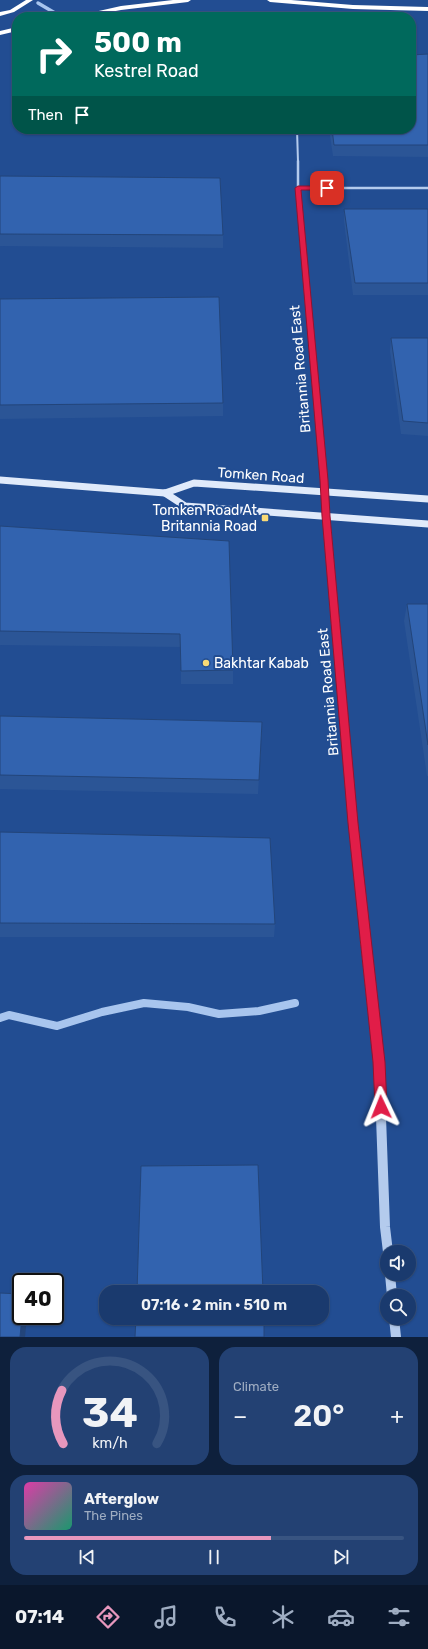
<!DOCTYPE html>
<meta charset="utf-8">
<style>
body{margin:0;font-family:Rubik,sans-serif;background:#234173;color:#f1f3f6;height:100vh;display:flex;flex-direction:column;font-size:15px;white-space:nowrap}
*{box-sizing:border-box;margin:0}
p{font-size:13px;color:#9fadc2}
.icon{flex:none;width:22px;height:22px;fill:none;stroke:currentColor;stroke-width:2;stroke-linecap:round;stroke-linejoin:round}
.map{position:relative;height:1337px;overflow:hidden}
.details{display:flex;flex-direction:column;gap:10px;padding:10px;background:#0e203c;flex:1}
.details>*{flex:none}
.hud{position:absolute;left:12px;top:12px;width:404px;height:122px;border-radius:16px;box-shadow:0 1px 3px #0004,0 0 0 1px #385481;background:#00695c;color:#fff;overflow:hidden}
.controls{position:absolute;left:380px;top:1245px;display:grid;gap:8px}
.controls a{display:grid;place-items:center;width:36px;height:36px;border-radius:50%;background:#1a3a6e;box-shadow:0 1px 3px #0004,0 0 0 1px #385481;font-size:20px}
.speed{position:absolute;left:12px;top:1273px;display:flex;gap:8px;font-size:20px;font-weight:700;text-align:center}
.speed>*{display:grid;place-content:center;width:52px;height:52px;border-radius:50%;background:#1a3a6e;box-shadow:0 1px 3px #0004,0 0 0 1px #385481;line-height:1}
.speed .limit{border:2px solid #111;border-radius:6px;background:#fff;color:#111}
.pin{position:absolute;display:grid;place-items:center;width:34px;height:34px;color:#fff;margin:-17px;border-radius:8px;box-shadow:0 2px 6px #0006}
.me{position:absolute;width:44px;margin:-22px;rotate:358deg;stroke-linejoin:round;filter:drop-shadow(0 0 3px #0008)}
.turn{display:flex;align-items:center;gap:14px;height:84px;padding:0 16px;font-size:18px}
.turn .icon{width:52px;height:52px;stroke-width:2.5}
.turn b{display:block;font-size:28px;line-height:34px}
.then{display:flex;align-items:center;height:38px;padding:0 16px;background:#0003;gap:8px;font-size:15px}
.big{font-size:30px;font-weight:600;line-height:1.1}
.details .widget{flex:1;display:flex;flex-direction:column;justify-content:center;gap:6px;min-width:0;padding:0 14px;border-radius:16px;background:#234173}
.details .dial{align-items:center;gap:0}
.dial svg{height:104px;overflow:visible;fill:none;stroke:#385481;stroke-width:7;stroke-linecap:round;text-anchor:middle}
.dial text{fill:#f1f3f6;stroke:none}
.song{display:flex;align-items:center;gap:12px}
.cover{width:48px;height:48px;border-radius:6px;background:linear-gradient(135deg,hsl(320 70% 55%),hsl(160 70% 35%))}
.played{height:4px;border-radius:2px;background:linear-gradient(90deg,#e797bd 65%,#385481 65%)}
.keys{display:flex;justify-content:space-around;direction:ltr}
.heat{display:flex;justify-content:space-between;align-items:center;font-size:22px;direction:ltr}
.details .tiles{flex:1;display:grid;gap:10px;grid-template-columns:1fr 1fr}
.widget:last-child{grid-column:span 2}
.trip{position:absolute;left:99px;top:1285px;width:230px;height:40px;border-radius:16px;background:#1a3a6e;box-shadow:0 1px 3px #0004,0 0 0 1px #385481;font-weight:600;line-height:40px;text-align:center}
.menu{display:flex;height:64px;justify-content:space-around;align-items:center;background:#0a172c;color:#9fadc2}
.menu .icon{width:28px;height:28px}
.menu .on{color:#e797bd}
.menu b{font-size:18px;color:#f1f3f6}
.map>svg:first-child{display:block}
</style>
<div class="map">
<svg width="428" height="1337" viewBox="0 0 428 1337">
<rect width="100%" height="100%" fill="#224d92"/>
<g fill="none" stroke-linecap="round" stroke-linejoin="round">
<polyline stroke="#a8c5ee" stroke-width="3.5" points="38,3 55,13"/>
<polyline stroke="#a8c5ee" stroke-width="8" points="0,1018 9,1015 57,1026 102,1012 144,1003 188,1007 219,1014 259,1011 295,1003"/>
<polyline stroke="#b4cbed" stroke-width="2" points="297,129 298,162"/>
<g stroke="#b4cbed" stroke-width="2.5">
<polyline points="298,161 298,188 314,364"/>
<polyline points="298,188 428,188"/>
</g>
<polyline stroke="#b4cbed" stroke-width="3.5" points="314,363 325,492"/>
<polyline stroke="#b4cbed" stroke-width="6" points="325,492 335,618"/>
<polyline stroke="#b4cbed" stroke-width="8" points="335,617 353,823 365,937"/>
<g stroke="#b4cbed" stroke-width="10">
<polyline points="365,936 379,1062 385,1227 388,1252"/>
<polyline points="390,1274 392,1296"/>
<polyline points="394,1318 396,1337"/>
</g>
<g stroke="#e0eafa" stroke-width="7">
<polyline points="0,480 165,493 194,483 428,499"/>
<polyline points="165,493 185,506 428,524"/>
</g>
<g fill="#fff" fill-rule="evenodd">
<polygon points="26,0 33,0 14,12 0,16 0,12 10,10"/>
<polygon points="173,0 191,0 188,2 121,10 84,17 72,17 121,6"/>
<polygon points="267,0 291,0 353,5 428,7 428,11 353,9 270,2"/>
<polygon points="17,27 17,31 0,35 0,31"/>
</g>
</g>
<g fill="#2b5596">
<polygon points="428,54 428,157 333,156 329,129 411,129"/>
<polygon points="0,176 223,235 223,248 0,246"/>
<polygon points="344,209 428,209 428,295 353,295 344,221"/>
<polygon points="0,299 223,403 223,416 0,419"/>
<polygon points="391,338 428,338 428,436 401,434 390,351"/>
<polygon points="0,526 229,541 233,670 233,684 181,684 181,647 0,645"/>
<polygon points="407,604 428,604 428,776 427,776 404,621"/>
<polygon points="0,716 262,722 258,794 0,789"/>
<polygon points="0,832 275,924 274,937 0,937"/>
</g>
<polygon fill="#23457a" points="22,1316 27,1316 25,1337 20,1337"/>
<g fill="#3263af" stroke="#23457a">
<polygon points="428,54 428,145 334,145 332,129 411,129 411,55"/>
<polygon points="0,176 220,178 223,235 0,234"/>
<polygon points="344,209 428,209 428,283 355,283"/>
<polygon points="219,297 223,403 0,405 0,299"/>
<polygon points="391,338 428,338 428,423 403,421"/>
<polygon points="0,526 229,541 233,670 181,671 180,634 0,631"/>
<polygon points="407,604 428,604 428,745"/>
<polygon points="0,716 262,722 259,780 0,775"/>
<polygon points="0,832 270,838 275,924 0,923"/>
<polygon points="258,1165 263,1292 137,1292 141,1166"/>
<polygon points="0,1293 21,1294 21,1316 22,1316 20,1337 0,1337"/>
<polygon points="136,1318 264,1318 264,1337 135,1337"/>
</g>
<polygon fill="#e11d48" stroke="#92132f" points="298,186 327,186 330,188 327,190 301,190 328,480 330,516 358,823 385,1062 387,1107 385,1111 381,1113 376,1111 375,1107 373,1062 348,823 322,516 320,480 295,188"/>
<g fill="#f9da76" stroke="#224d92" stroke-width="1.5">
<rect x="261" y="514" width="8" height="8" rx="2"/>
<circle cx="206" cy="663" r="4"/>
</g>
<g text-anchor="middle" stroke-width="4" stroke-linejoin="round" paint-order="stroke">
<g font-size="14" fill="#fff" stroke="#224d92">
<text transform="translate(300 369) rotate(-95)" y="5">Britannia Road East</text>
<text transform="translate(261 475) rotate(4)" y="5">Tomken Road</text>
<text transform="translate(328 692) rotate(-95)" y="5">Britannia Road East</text>
</g>
<g font-size="14" fill="#fff" stroke="#224d92" text-anchor="end">
<text x="257" y="515">Tomken Road At<tspan x="257" dy="16">Britannia Road</tspan></text>
<text x="214" y="668" text-anchor="start">Bakhtar Kabab</text>
</g>
</g>
</svg>
<div class="controls">
<a><svg class="icon" aria-label="sound" viewBox="0 0 24 24"><path d="M4 9h4l5-4v14l-5-4H4zM17 9q2 3 0 6"/></svg></a>
<a><svg class="icon" aria-label="search" viewBox="0 0 24 24"><circle cx="10" cy="10" r="6"/><path d="M15 15l6 6"/></svg></a>
</div>
<div class="speed"><div class="limit">40</div></div>
<div class="pin" style="left:327px;top:188px;background:#d93025"><svg class="icon" aria-label="arrive" viewBox="0 0 24 24"><path d="M6 21V4h12l-3 4 3 4H6"/></svg></div>
<svg class="me" style="left:381px;top:1107px" viewBox="-20 -20 40 40"><path d="M0-17L14 15 0 8-14 15z" fill="#e11d48" stroke="#fff" stroke-width="4"/></svg>
<div class="trip">07:16 · 2 min · 510 m</div>
<div class="hud">
<div class="turn"><svg class="icon" aria-label="right" viewBox="0 0 24 24"><path d="M7 20v-9h11M14 6l5 5-5 5"/></svg><div><b>500 m</b>Kestrel Road</div></div>
<div class="then">Then<svg class="icon" aria-label="arrive" viewBox="0 0 24 24"><path d="M6 21V4h12l-3 4 3 4H6"/></svg></div>
</div>
</div>
<section class="details">
<div class="tiles">
<div class="widget dial"><svg viewBox="0 0 100 80">
<path d="M14 69A42 42 0 1 1 86 69"/>
<path d="M14 69A42 42 0 0 1 13 28" stroke="#e797bd"/>
<text x="50" y="56" font-size="32" font-weight="700">34</text>
<text x="50" y="72" font-size="11">km/h</text>
</svg></div>
<div class="widget"><p>Climate</p>
<div class="heat"><a>−</a><b class="big">20°</b><a>+</a></div>
</div>
<div class="widget">
<div class="song"><i class="cover"></i><div><b>Afterglow</b><p>The Pines</p></div></div>
<div class="played"></div>
<div class="keys"><svg class="icon" aria-label="previous" viewBox="0 0 24 24"><path d="M18 5L8 12l10 7zM5 5v14"/></svg><svg class="icon" aria-label="pause" viewBox="0 0 24 24"><path d="M8 5v14M16 5v14"/></svg><svg class="icon" aria-label="next" viewBox="0 0 24 24"><path d="M6 5l10 7-10 7zM19 5v14"/></svg></div>
</div>
</div>
</section>
<nav class="menu">
<b>07:14</b>
<svg class="icon on" aria-label="directions" viewBox="0 0 24 24"><path d="M12 3l9 9-9 9-9-9zM9 14v-3h6M13 9l2 2-2 2"/></svg>
<svg class="icon" aria-label="music" viewBox="0 0 24 24"><path d="M9 18V5l10-2v13"/><circle cx="6" cy="18" r="3"/><circle cx="16" cy="16" r="3"/></svg>
<svg class="icon" aria-label="phone" viewBox="0 0 24 24"><path d="M5 4h4l2 5-3 2q2 4 5 5l2-3 5 2v4C11 20 4 13 5 4z"/></svg>
<svg class="icon" aria-label="climate" viewBox="0 0 24 24"><path d="M12 3v18M4 7l16 10M4 17L20 7"/></svg>
<svg class="icon" aria-label="car" viewBox="0 0 24 24"><path d="M5 17H2v-5l4-1 3-4h7l3 4 3 1v5h-3M9 17h6M6 11h13"/><circle cx="7" cy="17" r="2"/><circle cx="17" cy="17" r="2"/></svg>
<svg class="icon" aria-label="filters" viewBox="0 0 24 24"><path d="M4 7h16M4 17h16"/><circle cx="9" cy="7" r="2"/><circle cx="15" cy="17" r="2"/></svg>
</nav>
